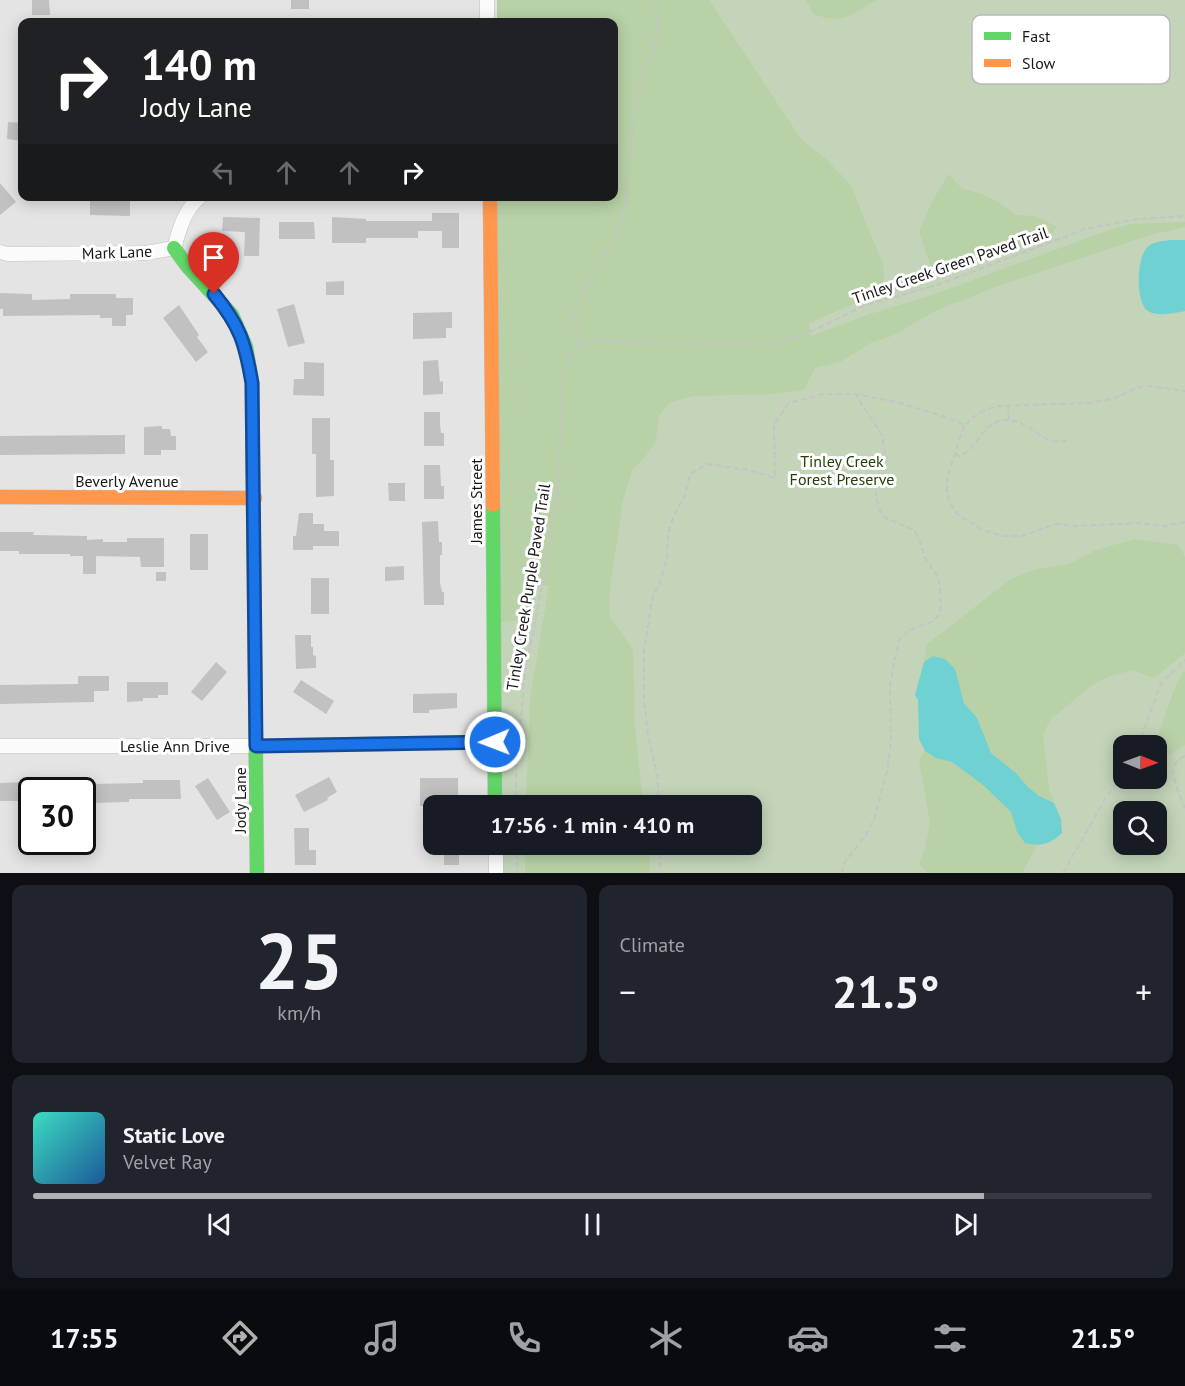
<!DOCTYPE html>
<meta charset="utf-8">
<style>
body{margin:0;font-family:"PT Sans",sans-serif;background:#20242c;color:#f1f3f6;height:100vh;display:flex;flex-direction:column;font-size:22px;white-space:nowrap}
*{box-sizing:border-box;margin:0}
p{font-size:20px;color:#9ea1a6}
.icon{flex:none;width:33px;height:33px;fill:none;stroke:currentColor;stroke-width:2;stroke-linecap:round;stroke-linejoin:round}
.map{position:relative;height:873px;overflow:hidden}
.sheet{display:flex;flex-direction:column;gap:12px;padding:12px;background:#0d0f14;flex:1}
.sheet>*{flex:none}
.top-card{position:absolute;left:18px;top:18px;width:600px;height:183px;border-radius:12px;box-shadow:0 3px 15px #0003;background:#202124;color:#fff;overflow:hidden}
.needle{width:39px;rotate:91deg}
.tools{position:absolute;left:1113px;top:735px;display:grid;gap:12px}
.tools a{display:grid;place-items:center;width:54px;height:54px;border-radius:12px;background:#171b24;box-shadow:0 3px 15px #0003;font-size:30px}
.speed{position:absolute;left:18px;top:777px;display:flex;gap:12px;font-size:30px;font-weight:700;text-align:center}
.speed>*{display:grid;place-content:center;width:78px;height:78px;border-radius:50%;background:#171b24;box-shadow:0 3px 15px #0003;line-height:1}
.speed .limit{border:3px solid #111;border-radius:9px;background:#fff;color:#111}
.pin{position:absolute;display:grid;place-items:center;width:51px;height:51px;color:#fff;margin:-62px -26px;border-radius:50% 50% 50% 0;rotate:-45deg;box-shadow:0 0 6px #0007}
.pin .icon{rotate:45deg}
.me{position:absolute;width:66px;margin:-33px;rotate:269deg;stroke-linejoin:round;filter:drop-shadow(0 0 4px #0008)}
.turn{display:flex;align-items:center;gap:21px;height:126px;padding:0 24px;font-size:27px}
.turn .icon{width:78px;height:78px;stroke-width:2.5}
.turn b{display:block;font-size:42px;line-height:51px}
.lanes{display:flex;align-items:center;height:57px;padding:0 24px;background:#0003;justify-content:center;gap:30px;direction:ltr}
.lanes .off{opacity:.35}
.big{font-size:45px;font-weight:700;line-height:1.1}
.sheet .tile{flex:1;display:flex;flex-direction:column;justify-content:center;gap:9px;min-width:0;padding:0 21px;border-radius:12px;background:#20242c}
.sheet .dial{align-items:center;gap:0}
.dial b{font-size:78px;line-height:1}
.song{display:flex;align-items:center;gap:18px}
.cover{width:72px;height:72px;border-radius:9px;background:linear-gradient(135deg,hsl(170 70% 55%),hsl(210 70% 35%))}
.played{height:6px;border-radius:3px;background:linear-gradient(90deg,#b0b0b2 85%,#363941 85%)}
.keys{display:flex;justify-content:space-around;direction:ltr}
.heat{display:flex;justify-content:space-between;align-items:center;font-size:33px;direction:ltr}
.sheet .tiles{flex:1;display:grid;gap:12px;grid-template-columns:1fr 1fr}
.tile:last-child{grid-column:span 2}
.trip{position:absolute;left:423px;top:795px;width:339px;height:60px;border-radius:12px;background:#171b24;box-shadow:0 3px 15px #0003;font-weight:700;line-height:60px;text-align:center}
.tab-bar{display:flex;height:96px;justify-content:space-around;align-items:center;background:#090b0e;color:#9ea1a6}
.tab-bar .icon{width:42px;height:42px}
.tab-bar .active{color:#b0b0b2}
.tab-bar b{font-size:27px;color:#f1f3f6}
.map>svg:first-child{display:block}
</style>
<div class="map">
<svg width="1185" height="873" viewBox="0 0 1185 873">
<rect width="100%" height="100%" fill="#e5e4e5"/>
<path fill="#c3d4b9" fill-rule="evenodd" d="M497 0H1185V873H499V845L752 844V806L499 805 497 197 614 196V22H497ZM1124 746H1156V778H1124ZM1124 812H1156V844H1124Z"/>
<g fill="#b8d1a6">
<polygon points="497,0 709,0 801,139 825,158 850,184 883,264 884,279 877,294 809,323 811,336 864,316 935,294 1112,229 1133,224 1185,222 1185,227 1150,235 998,286 937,310 892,336 872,342 840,362 815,368 804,390 772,394 693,396 669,403 659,416 656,440 646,456 632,470 623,500 610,588 609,615 633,650 635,727 643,805 526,805 530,700 549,586 537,584 533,611 521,620 499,622 497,197 614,196 614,22 497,22"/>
<path d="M806 0H876C851 15 843 25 813 14Z"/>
<polygon points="949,174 961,188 979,193 997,201 1015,215 1035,216 1057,227 1048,237 935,279 919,232 933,200"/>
<polygon points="1135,539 1178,545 1185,557 1185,653 1154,678 1133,670 1110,676 1092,685 1050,720 1043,735 1049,789 1054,803 1039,796 1027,786 1016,773 991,753 977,718 964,703 955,669 945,659 933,656 924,662 926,645 1011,579 1036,569 1069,564 1096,550"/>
<path d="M1185 671V745L1163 759 1157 755 1155 745C1162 727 1174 683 1185 671Z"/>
<polygon points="925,751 936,758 952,762 983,785 1011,812 1017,832 1025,843 1037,846 1022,873 929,873 919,865 925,848 930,823 919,760"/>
<polygon points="525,845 649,845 650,873 525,873"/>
</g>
<g fill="#6fd1d2">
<path d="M1172 240H1185V311C1175 313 1157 317 1148 311 1135 302 1137 260 1146 249 1152 241 1163 241 1172 240Z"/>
<path d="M933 656 945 659 955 669 964 703 977 718 991 753 1016 773 1027 786 1039 796 1054 803 1061 819 1062 833C1050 844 1041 847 1025 843L1017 832 1011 812 983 785 952 762 936 758 925 751 919 739 918 700 915 695 924 662Z"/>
</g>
<g fill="#c2c1c2">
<polygon points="32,0 49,0 50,15 32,15"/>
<rect x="291" y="0" width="18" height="9"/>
<polygon points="8,122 22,123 22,141 7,139"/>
<polygon points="0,183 16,202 0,215"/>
<polygon points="90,200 130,200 130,216 90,215"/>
<polygon points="432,213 459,213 459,248 442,248 442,231 418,231 418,238 366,238 366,243 332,243 332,217 366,219 366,221 432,221"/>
<polygon points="223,217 260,218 259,256 244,256 245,232 222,231"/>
<polygon points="279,222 314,222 315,239 279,239"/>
<polygon points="344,281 344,295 326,295 326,282"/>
<polygon points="0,293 32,294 32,300 70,299 70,294 116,294 116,298 133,298 133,315 126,315 126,326 112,326 112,318 100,318 100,315 3,316 3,309 0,309"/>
<polygon points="294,304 305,343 288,347 277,309"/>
<polygon points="179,305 199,335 197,337 208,352 196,362 163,318"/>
<polygon points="452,312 452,328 446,328 446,338 413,339 413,313"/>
<polygon points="438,360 440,382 443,381 443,394 423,395 423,361"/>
<polygon points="304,362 324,363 324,396 293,395 294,379 304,379"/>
<polygon points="424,412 440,412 440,424 441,433 444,433 444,446 424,446"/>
<polygon points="312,418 330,418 330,460 334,460 334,496 316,497 316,454 312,454"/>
<polygon points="162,426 162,429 170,429 171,436 176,436 176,450 161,450 161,455 144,455 144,427"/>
<polygon points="125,435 125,454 0,455 0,436"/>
<polygon points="424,465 440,465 441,486 444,486 444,499 424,499"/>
<polygon points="388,483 405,483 405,501 389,501"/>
<polygon points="299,513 313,513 313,524 324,524 324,531 339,531 339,546 313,546 313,550 293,550 293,536 296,536"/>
<polygon points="438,521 439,542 442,542 442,555 440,555 440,583 442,592 444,592 444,605 424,605 422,522"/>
<polygon points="0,532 34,532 33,535 87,536 87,540 103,539 103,542 127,542 127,538 164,538 164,567 141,567 140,557 96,556 96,574 83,574 83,556 70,556 70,554 19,554 19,551 0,551"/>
<rect x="190" y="534" width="18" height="36"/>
<polygon points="404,566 404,580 385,581 385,567"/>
<rect x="156" y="572" width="10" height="9"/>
<rect x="311" y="578" width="18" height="36"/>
<polygon points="295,635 311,635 311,647 313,647 313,655 316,656 316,668 296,669"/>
<polygon points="216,662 227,672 202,701 191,692"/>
<polygon points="78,676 109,676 109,691 94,691 94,702 0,704 0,685 78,684"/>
<polygon points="301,680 334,701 326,714 293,692"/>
<polygon points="127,682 168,682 168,695 158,695 158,698 143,698 143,701 127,702"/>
<polygon points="457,693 457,708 429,710 429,713 413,713 413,694"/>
<polygon points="329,777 337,792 327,798 328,800 304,812 295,795"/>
<polygon points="208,778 230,812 217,820 195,786"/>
<rect x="420" y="778" width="38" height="28"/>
<polygon points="76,780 76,790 59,790 59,781"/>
<polygon points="143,780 180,780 181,799 129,799 129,802 92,803 92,784 143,783"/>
<polygon points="27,782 27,801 0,801 0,783"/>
<polygon points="294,828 309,828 309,850 316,850 316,865 295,865"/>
<rect x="444" y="844" width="15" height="21"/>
</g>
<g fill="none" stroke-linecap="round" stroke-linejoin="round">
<defs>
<g id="street">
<polyline points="487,0 487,22"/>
<path d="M0 252 8 254 146 253 174 248C180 228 184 210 201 196"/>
<polyline points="0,746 256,746 495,742"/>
<polyline points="496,844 496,873"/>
</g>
<g id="fast">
<polyline points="174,248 188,267 232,315 246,347 252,383 257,873"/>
<polyline points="493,505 495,806"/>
</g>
<g id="slow">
<polyline points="490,196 493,505"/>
<polyline points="0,497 255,498"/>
</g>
</defs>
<use href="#street" stroke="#c2c1c2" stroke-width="15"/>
<use href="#fast" stroke="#c2c1c2" stroke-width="15"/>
<use href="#slow" stroke="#c2c1c2" stroke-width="15"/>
<g stroke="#c5c4c5" stroke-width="2" stroke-dasharray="6 3" stroke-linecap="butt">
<polyline points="583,344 573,327 579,297 617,235 624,213 636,101 658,31 655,0"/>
<polyline points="1008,406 1009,420"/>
<polyline points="964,426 947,478 947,493 949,501 957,514 983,530 1003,536 1022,536 1056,524 1076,526 1139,523 1164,526 1185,522"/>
<path d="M955 453 958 456C979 451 981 418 1009 420 1031 421 1045 449 1068 440"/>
<polyline points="1138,746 1161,683 1185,660"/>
<path d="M1185 756C1179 759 1174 763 1173 771 1173 779 1181 800 1185 808"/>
<polyline points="516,806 516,772 525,673 548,555 558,490 563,380 568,359 583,344 596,340 743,345 779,342 803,335 866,305 937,285 1085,229 1137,219 1185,216"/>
<path d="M659 806 657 774 648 735 644 698V651L652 599 662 577 667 556 668 533 674 516 685 495 690 474 708 464 749 470 775 478 774 424 789 403 823 394H855L896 402 942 416 965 425C975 415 984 409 998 406L1090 403 1115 398 1136 388 1147 386 1185 391"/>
<polyline points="517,844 517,873"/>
<polyline points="658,844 661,873"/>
<polyline points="842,873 843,865 867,833 874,819 887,771 891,742 890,685 899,640 908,631 933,621 939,615 941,604 939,579 924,556 919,538 914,530 886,518 880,511 876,496 877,486 883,476 887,464 882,435 855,394"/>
<polyline points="1063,873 1105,799 1124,774"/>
</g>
<use href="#street" stroke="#fbfbfb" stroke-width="14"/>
<use href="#fast" stroke="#63d668" stroke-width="14"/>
<use href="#slow" stroke="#ff974d" stroke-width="14"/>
</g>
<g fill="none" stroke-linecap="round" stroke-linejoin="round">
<defs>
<path id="route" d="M214 294C240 326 245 342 252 383L256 746 495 742"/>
</defs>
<use href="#route" stroke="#114b97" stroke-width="15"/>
<use href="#route" stroke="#1a73e8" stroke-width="10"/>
</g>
<g text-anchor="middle" stroke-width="6" stroke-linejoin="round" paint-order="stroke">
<g font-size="16" fill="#181718" stroke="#fff">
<text transform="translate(117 252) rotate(-2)" y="6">Mark Lane</text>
<text transform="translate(950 265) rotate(-19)" y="6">Tinley Creek Green Paved Trail</text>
<text x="127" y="487">Beverly Avenue</text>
<text transform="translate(476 501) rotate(-90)" y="6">James Street</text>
<text transform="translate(528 587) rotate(-81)" y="6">Tinley Creek Purple Paved Trail</text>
<text x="175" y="752">Leslie Ann Drive</text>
<text transform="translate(240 800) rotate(-90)" y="6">Jody Lane</text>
</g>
<g font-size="16" fill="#244008" stroke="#fff">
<text x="842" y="467">Tinley Creek<tspan x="842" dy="18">Forest Preserve</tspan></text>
</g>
</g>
<rect x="972" y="15" width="198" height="69" rx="9" fill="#fff" stroke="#bab9ba" stroke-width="1.5"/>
<rect x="984" y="32" width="27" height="8" fill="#63d668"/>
<rect x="984" y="59" width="27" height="8" fill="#ff974d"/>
<g font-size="16" fill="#181718">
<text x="1022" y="42">Fast</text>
<text x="1022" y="69">Slow</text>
</g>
</svg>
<div class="tools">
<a><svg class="needle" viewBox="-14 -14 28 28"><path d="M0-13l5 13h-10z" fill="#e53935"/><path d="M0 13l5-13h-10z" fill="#9ea1a6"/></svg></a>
<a><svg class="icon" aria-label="search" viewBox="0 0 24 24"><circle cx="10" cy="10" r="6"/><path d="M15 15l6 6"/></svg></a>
</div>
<div class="speed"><div class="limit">30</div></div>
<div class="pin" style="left:214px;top:294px;background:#d93025"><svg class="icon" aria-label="arrive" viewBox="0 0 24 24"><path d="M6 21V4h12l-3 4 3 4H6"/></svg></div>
<svg class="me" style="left:495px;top:742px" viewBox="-20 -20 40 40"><circle r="17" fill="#1a73e8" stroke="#fff" stroke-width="3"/><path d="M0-11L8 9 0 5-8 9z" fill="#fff"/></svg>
<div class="trip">17:56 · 1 min · 410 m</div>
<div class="top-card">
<div class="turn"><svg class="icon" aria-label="right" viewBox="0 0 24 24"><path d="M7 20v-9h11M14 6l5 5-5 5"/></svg><div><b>140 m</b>Jody Lane</div></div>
<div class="lanes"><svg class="icon off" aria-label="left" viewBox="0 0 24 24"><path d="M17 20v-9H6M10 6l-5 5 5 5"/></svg><svg class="icon off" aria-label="ahead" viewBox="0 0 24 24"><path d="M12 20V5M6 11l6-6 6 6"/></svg><svg class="icon off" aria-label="ahead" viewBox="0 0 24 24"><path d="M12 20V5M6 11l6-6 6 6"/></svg><svg class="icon" aria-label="right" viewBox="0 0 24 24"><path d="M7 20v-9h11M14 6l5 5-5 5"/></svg></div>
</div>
</div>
<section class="sheet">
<div class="tiles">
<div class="tile dial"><b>25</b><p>km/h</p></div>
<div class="tile"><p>Climate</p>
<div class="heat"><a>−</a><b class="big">21.5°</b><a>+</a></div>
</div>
<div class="tile">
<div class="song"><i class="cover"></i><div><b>Static Love</b><p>Velvet Ray</p></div></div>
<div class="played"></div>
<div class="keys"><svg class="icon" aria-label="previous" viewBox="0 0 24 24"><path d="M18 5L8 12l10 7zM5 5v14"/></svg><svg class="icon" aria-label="pause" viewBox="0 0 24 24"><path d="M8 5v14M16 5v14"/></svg><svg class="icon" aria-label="next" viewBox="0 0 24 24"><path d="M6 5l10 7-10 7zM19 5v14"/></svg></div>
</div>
</div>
</section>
<nav class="tab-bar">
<b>17:55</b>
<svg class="icon active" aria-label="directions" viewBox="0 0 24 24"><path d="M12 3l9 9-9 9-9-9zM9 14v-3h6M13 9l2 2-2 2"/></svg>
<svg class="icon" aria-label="music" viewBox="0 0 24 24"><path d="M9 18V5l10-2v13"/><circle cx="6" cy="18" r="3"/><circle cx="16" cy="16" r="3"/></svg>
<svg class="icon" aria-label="phone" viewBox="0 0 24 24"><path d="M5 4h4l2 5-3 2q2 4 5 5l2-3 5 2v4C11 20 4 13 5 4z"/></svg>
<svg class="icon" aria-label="climate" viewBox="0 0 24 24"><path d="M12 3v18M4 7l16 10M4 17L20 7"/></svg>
<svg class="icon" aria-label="car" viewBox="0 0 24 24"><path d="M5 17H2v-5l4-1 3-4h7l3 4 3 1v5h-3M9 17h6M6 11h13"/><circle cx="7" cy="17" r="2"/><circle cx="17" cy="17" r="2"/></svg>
<svg class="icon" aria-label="filters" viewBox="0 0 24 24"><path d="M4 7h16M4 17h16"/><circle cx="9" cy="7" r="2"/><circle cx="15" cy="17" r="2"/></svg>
<b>21.5°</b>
</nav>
